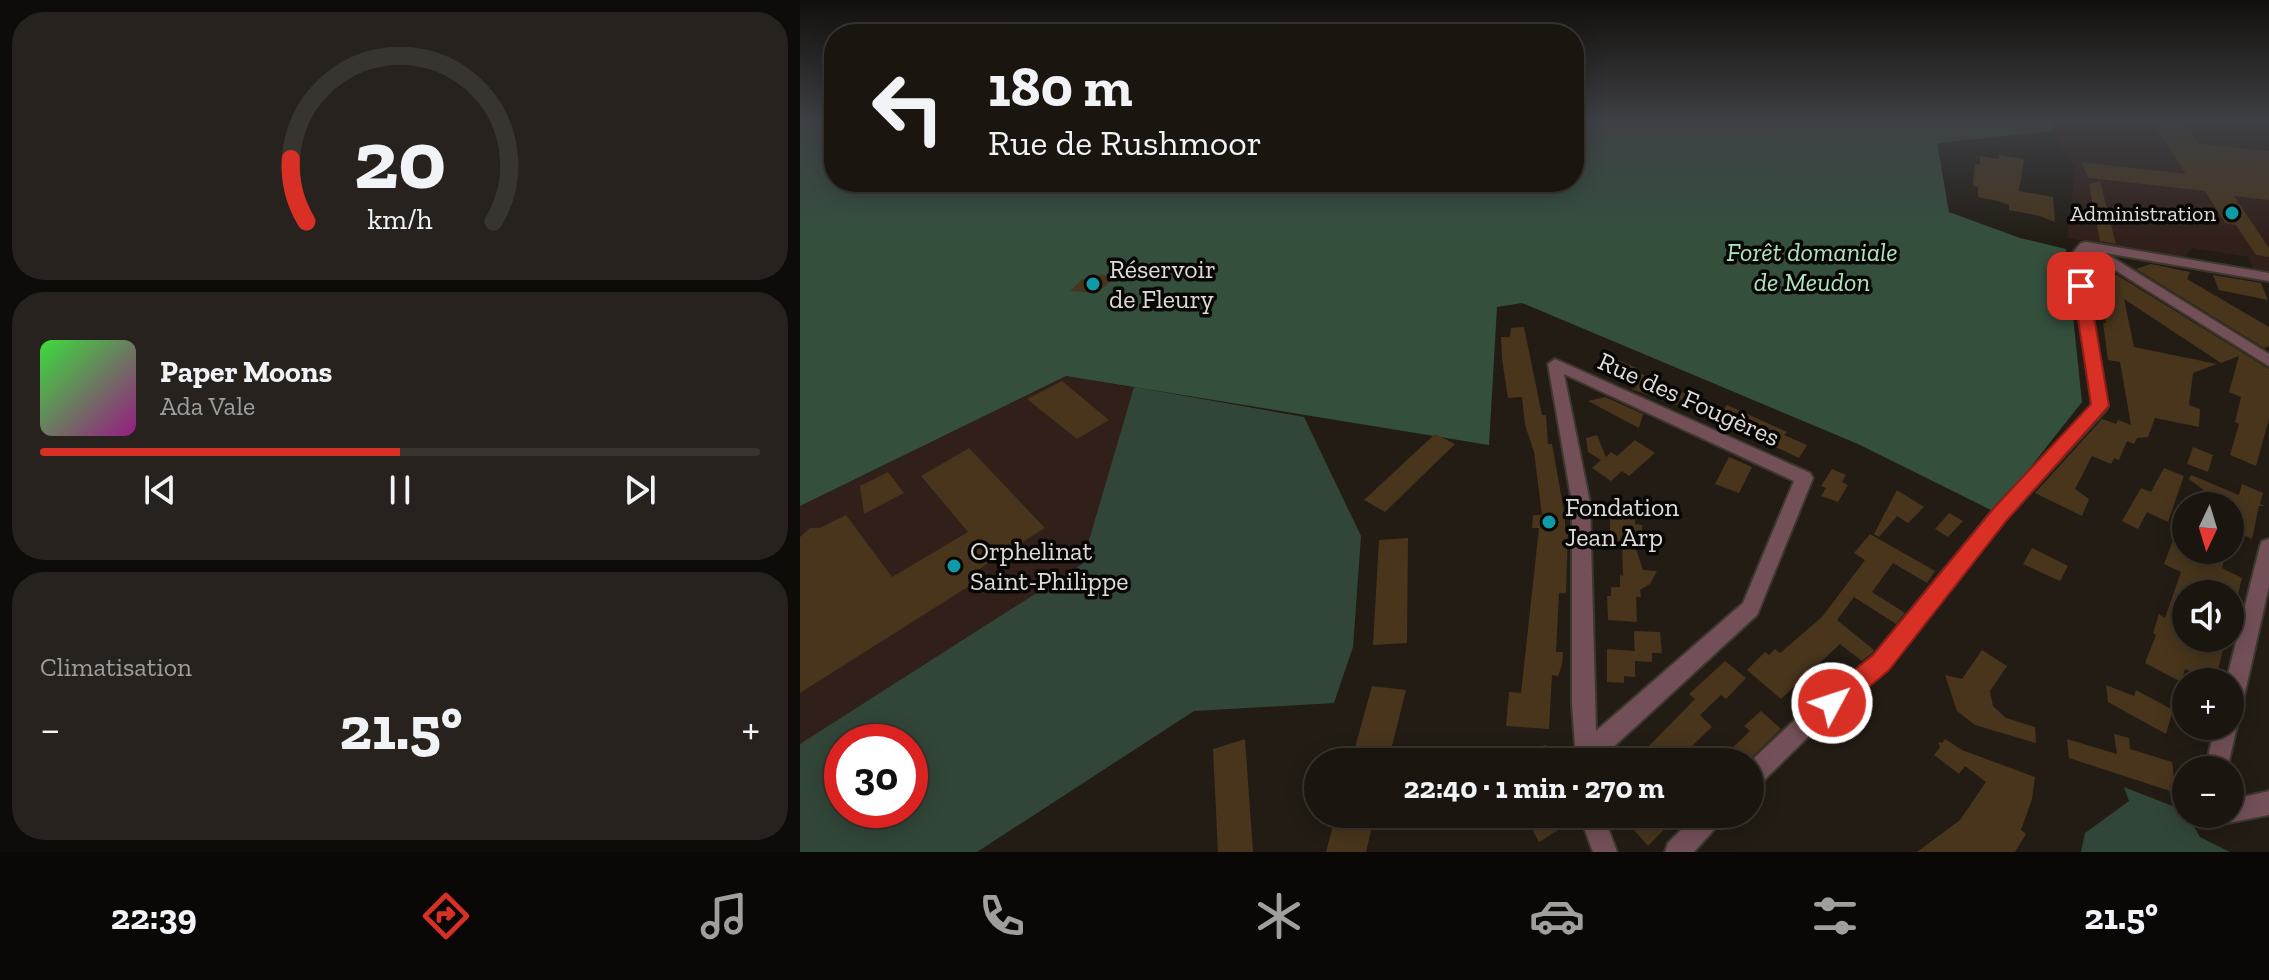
<!DOCTYPE html>
<html lang="fr">
<meta charset="utf-8">
<style>
body{margin:0;font-family:"Zilla Slab",serif;background:#27221d;color:#f1f3f6;height:100vh;display:flex;flex-direction:column;font-size:30px;white-space:nowrap}
*{box-sizing:border-box;margin:0}
p{font-size:26px;color:#9f9f9e}
.icon{flex:none;width:44px;height:44px;fill:none;stroke:currentColor;stroke-width:2;stroke-linecap:round;stroke-linejoin:round}
.map{position:relative;flex:1;overflow:hidden}
.details{display:flex;flex-direction:column;gap:12px;padding:12px;background:#0e0c08;width:800px}
.details>*{flex:none}
.banner{position:absolute;left:24px;top:24px;width:760px;height:168px;border-radius:32px;box-shadow:0 4px 20px #0003,0 0 0 2px #38342f;background:#1a150f;color:#f1f3f6;overflow:hidden}
.needle{width:52px;rotate:184deg}
.tools{position:absolute;left:1372px;top:492px;display:grid;gap:16px}
.tools a{display:grid;place-items:center;width:72px;height:72px;border-radius:50%;background:#1a150f;box-shadow:0 4px 20px #0003,0 0 0 2px #38342f;font-size:40px}
.speed{position:absolute;left:24px;top:724px;display:flex;gap:16px;font-size:40px;font-weight:700;text-align:center}
.speed>*{display:grid;place-content:center;width:104px;height:104px;border-radius:50%;background:#1a150f;box-shadow:0 4px 20px #0003,0 0 0 2px #38342f;line-height:1}
.speed .limit{border:12px solid #d22;background:#fff;color:#111}
.pin{position:absolute;display:grid;place-items:center;width:68px;height:68px;color:#fff;margin:-34px;border-radius:16px;box-shadow:0 4px 12px #0006}
.me{position:absolute;width:88px;margin:-44px;rotate:50deg;stroke-linejoin:round;filter:drop-shadow(0 0 6px #0008)}
.turn{display:flex;align-items:center;gap:28px;height:168px;padding:0 32px;font-size:36px}
.turn .icon{width:104px;height:104px;stroke-width:2.5}
.turn b{display:block;font-size:56px;line-height:68px}
.big{font-size:60px;font-weight:700;line-height:1.1}
.details .widget{flex:1;display:flex;flex-direction:column;justify-content:center;gap:12px;min-width:0;padding:0 28px;border-radius:32px;background:#27221d}
.details .dial{align-items:center;gap:0}
.dial svg{height:208px;overflow:visible;fill:none;stroke:#38342f;stroke-width:7;stroke-linecap:round;text-anchor:middle}
.dial text{fill:#f1f3f6;stroke:none}
.song{display:flex;align-items:center;gap:24px}
.cover{width:96px;height:96px;border-radius:12px;background:linear-gradient(135deg,hsl(120 70% 55%),hsl(310 70% 35%))}
.played{height:8px;border-radius:4px;background:linear-gradient(90deg,#d93025 50%,#38342f 50%)}
.keys{display:flex;justify-content:space-around;direction:ltr}
.heat{display:flex;justify-content:space-between;align-items:center;font-size:44px;direction:ltr}
.trip{position:absolute;left:504px;top:748px;width:460px;height:80px;border-radius:40px;background:#1a150f;box-shadow:0 4px 20px #0003,0 0 0 2px #38342f;font-weight:700;line-height:80px;text-align:center}
.tabs{display:flex;height:128px;justify-content:space-around;align-items:center;background:#0a0806;color:#9f9f9e}
.tabs .icon{width:56px;height:56px}
.tabs .selected{color:#d93025}
.tabs b{font-size:36px;color:#f1f3f6}
main{display:flex;flex:1;min-height:0}
.map>svg:first-child{display:block}
</style>
<main>
<section class="details">
<div class="widget dial"><svg viewBox="0 0 100 80">
<path d="M14 69A42 42 0 1 1 86 69"/>
<path d="M14 69A42 42 0 0 1 8 45" stroke="#d93025"/>
<text x="50" y="56" font-size="32" font-weight="700">20</text>
<text x="50" y="72" font-size="11">km/h</text>
</svg></div>
<div class="widget">
<div class="song"><i class="cover"></i><div><b>Paper Moons</b><p>Ada Vale</p></div></div>
<div class="played"></div>
<div class="keys"><svg class="icon" aria-label="previous" viewBox="0 0 24 24"><path d="M18 5L8 12l10 7zM5 5v14"/></svg><svg class="icon" aria-label="pause" viewBox="0 0 24 24"><path d="M8 5v14M16 5v14"/></svg><svg class="icon" aria-label="next" viewBox="0 0 24 24"><path d="M6 5l10 7-10 7zM19 5v14"/></svg></div>
</div>
<div class="widget"><p>Climatisation</p>
<div class="heat"><a>−</a><b class="big">21.5°</b><a>+</a></div>
</div>
</section>
<div class="map">
<svg width="1469" height="852" viewBox="0 0 1469 852">
<rect width="100%" height="100%" fill="#221c14"/>
<g fill="#311f19" fill-rule="evenodd">
<polygon points="1250,121 1469,121 1469,273 1454,270 1448,257 1392,248 1384,258 1267,238 1275,168 1251,131"/>
<path d="M266 376 504 417 561 536 553 647 534 703 394 711 177 852H0V506ZM42 742H110V810H42Z"/>
</g>
<g fill="#314638" fill-rule="evenodd">
<path d="M334 387 504 417 561 536 553 647 534 703 394 711 177 852H0V744L282 564ZM42 742H110V810H42Z"/>
<polygon points="1324,787 1385,811 1400,837 1430,852 1281,852 1285,833 1329,801"/>
</g>
<polygon fill="#34503d" points="0,121 34,121 34,182 774,182 774,121 1252,121 1253,131 1137,143 1149,212 1220,238 1266,249 1282,402 1195,512 1058,444 722,303 697,307 689,445 266,376 0,506"/>
<g fill="#48351c">
<polygon points="1352,121 1384,121 1399,144 1469,151 1469,200 1434,196 1469,248 1469,257 1456,255 1436,225 1425,223 1405,191 1289,178 1281,162 1386,174"/>
<polygon points="1199,155 1224,159 1219,191 1253,197 1255,222 1240,216 1209,210 1209,205 1198,201 1178,197 1178,187 1173,186 1175,164 1180,165 1180,156 1199,159"/>
<polygon points="1300,181 1316,244 1300,241 1289,184"/>
<polygon points="1351,264 1390,272 1387,279 1469,327 1469,346 1464,348 1336,269"/>
<polygon points="1304,271 1313,276 1317,275 1469,369 1469,419 1456,466 1430,455 1439,424 1435,422 1441,397 1429,392 1439,356 1421,363 1324,299 1334,347 1417,364 1393,373 1389,405 1400,409 1399,427 1355,418 1348,437 1337,438 1334,444 1327,441 1319,460 1314,458 1311,464 1292,456 1275,489 1289,499 1282,516 1235,493 1302,419 1316,424 1318,420 1331,425 1320,362 1308,360 1303,323 1306,323 1294,274"/>
<polygon points="301,275 316,278 296,293 270,291 281,280"/>
<polygon points="1413,275 1461,283 1468,300 1419,290"/>
<polygon points="724,327 742,415 746,415 748,444 752,444 765,517 765,529 768,530 766,593 759,593 756,652 763,652 762,665 758,676 752,675 749,729 706,726 709,692 721,693 739,528 732,528 733,515 742,515 734,452 725,425 722,397 708,398 702,359 701,337 710,337 711,328"/>
<polygon points="806,355 837,368 835,371 886,394 877,405 831,389 837,388 795,366"/>
<polygon points="262,381 309,420 277,439 227,399"/>
<polygon points="805,397 843,414 839,428 788,401"/>
<polygon points="927,405 987,432 984,435 1007,445 999,458 948,434 913,422"/>
<polygon points="635,434 655,444 585,512 564,500"/>
<polygon points="797,435 806,457 811,452 817,456 835,440 855,453 829,476 822,471 811,481 792,468 801,460 788,452 786,438"/>
<polygon points="1393,447 1413,455 1408,472 1387,464"/>
<polygon points="169,448 245,528 168,576 174,583 166,588 0,693 0,537 10,528 20,528 46,515 92,577 168,532 121,476"/>
<polygon points="929,457 952,467 939,493 915,484"/>
<polygon points="1364,468 1384,476 1368,522 1347,512 1338,529 1322,521 1341,488 1351,492"/>
<polygon points="1032,469 1046,475 1042,482 1048,485 1038,502 1021,496 1026,488 1021,486"/>
<polygon points="88,472 104,493 64,514 60,486"/>
<polygon points="1391,475 1439,495 1442,484 1463,493 1460,504 1465,506 1459,506 1452,539 1430,529 1430,506 1410,506 1413,497 1389,479"/>
<polygon points="1097,490 1124,507 1108,523 1097,516 1079,537 1074,534"/>
<polygon points="810,509 835,510 835,524 842,525 842,544 834,543 843,570 857,571 850,584 840,590 841,597 836,597 837,622 808,620 807,596 811,596 811,587 820,587 820,575 823,576 822,542 816,542 816,535 810,534"/>
<polygon points="1385,509 1386,550 1427,550 1422,568 1442,578 1438,594 1386,594 1386,638 1426,638 1415,682 1385,669 1381,682 1345,663 1356,635 1353,633 1359,614 1365,618 1381,572 1364,564"/>
<polygon points="1149,513 1163,521 1148,537 1135,529"/>
<polygon points="1070,534 1135,571 1127,583 1093,563 1072,592 1105,613 1096,624 1054,597 1037,620 1074,650 1072,653 1062,661 1040,644 981,699 947,670 965,652 969,655 975,649 980,653 1022,617 1065,560 1054,553"/>
<polygon points="608,538 607,643 573,645 579,540"/>
<polygon points="1232,548 1268,566 1260,581 1223,564"/>
<polygon points="834,631 860,632 862,653 852,653 852,662 835,661"/>
<polygon points="807,649 835,651 835,677 824,676 824,683 807,682"/>
<polygon points="1182,650 1207,666 1190,691 1193,706 1206,718 1235,727 1236,743 1175,725 1157,711 1145,675 1162,679"/>
<polygon points="925,661 946,678 926,699 921,695 900,715 912,727 875,762 865,762 849,746 895,699 889,694"/>
<polygon points="1306,685 1334,696 1336,690 1373,710 1366,734 1308,702"/>
<polygon points="572,686 606,690 588,762 551,762"/>
<polygon points="961,711 981,729 947,762 918,762 950,731 944,726"/>
<polygon points="1314,734 1329,738 1330,749 1372,762 1376,793 1269,758 1267,739 1317,754"/>
<polygon points="445,739 453,852 418,852 413,749"/>
<polygon points="1145,739 1162,750 1235,777 1232,799 1221,830 1226,834 1215,852 1117,852 1160,820 1186,782 1165,766 1159,774 1134,755 1140,747 1138,742 1142,743"/>
<polygon points="746,745 749,762 694,762 693,755"/>
<polygon points="536,814 575,814 566,852 526,852"/>
<polygon points="724,814 756,814 763,827 739,842"/>
<polygon points="820,814 879,814 848,846"/>
</g>
<g fill="none" stroke-linecap="round" stroke-linejoin="round">
<defs>
<g id="street">
<polygon points="1286,242 1469,273 1469,281 1305,253 1469,354 1469,366 1286,252 1282,257 1308,406 1306,410 1206,519 1088,669 1015,730 958,786 950,790 950,762 999,716 1074,655 1194,509 1292,405 1270,256 1281,243"/>
<path d="M755 359 1010 473 1013 478 957 615 797 762 776 760 772 704V503L748 364ZM764 374 994 481 943 603 796 731 790 503Z"/>
<polygon points="1469,539 1469,586 1441,710 1438,717 1434,719 1437,726 1427,770 1405,770 1415,726 1430,726 1430,682 1426,682 1460,546 1462,541"/>
<polygon points="1469,791 1469,815 1412,826 1404,822 1400,814 1430,814 1430,800"/>
<polygon points="779,814 803,814 817,852 793,852"/>
<polygon points="897,814 925,814 921,822 894,852 865,852 868,843"/>
</g>
</defs>
<use href="#street" stroke="#3c372f" stroke-width="4"/>
<use href="#street" fill="#735057" fill-rule="evenodd"/>
</g>
<linearGradient id="sky" x2="0" y2="1"><stop stop-color="#130f0b"/><stop offset="0.5" stop-color="#3e4045"/><stop offset="1" stop-color="#3e4045" stop-opacity="0"/></linearGradient>
<rect width="1469" height="240" fill="url(#sky)"/>
<polygon fill="#d93025" stroke="#8d1f18" stroke-width="2" points="1281,281 1289,286 1309,406 1207,520 1089,670 1041,711 1032,715 1023,711 1020,703 1023,695 1073,655 1193,509 1291,404 1273,286"/>
<g fill="#0f9aa8" stroke="#090705" stroke-width="3">
<circle cx="1432" cy="213" r="8"/>
<circle cx="293" cy="284" r="8"/>
<circle cx="749" cy="522" r="8"/>
<circle cx="154" cy="566" r="8"/>
</g>
<g text-anchor="middle" stroke-width="7" stroke-linejoin="round" paint-order="stroke">
<g font-size="22" fill="#dfdbd6" stroke="#090705" text-anchor="end">
<text x="1416" y="221">Administration</text>
</g>
<g font-size="26" font-style="italic" fill="#aee5be" stroke="#090705">
<text x="1012" y="261">Forêt domaniale<tspan x="1012" dy="30">de Meudon</tspan></text>
</g>
<g font-size="26" fill="#dfdbd6" stroke="#090705" text-anchor="start">
<text x="309" y="278">Réservoir<tspan x="309" dy="30">de Fleury</tspan></text>
<text x="765" y="516">Fondation<tspan x="765" dy="30">Jean Arp</tspan></text>
<text x="170" y="560">Orphelinat<tspan x="170" dy="30">Saint-Philippe</tspan></text>
</g>
<g font-size="26" fill="#dfdbd6" stroke="#090705">
<text transform="translate(889 399) rotate(24)" y="9">Rue des Fougères</text>
</g>
</g>
</svg>
<div class="tools">
<a><svg class="needle" viewBox="-14 -14 28 28"><path d="M0-13l5 13h-10z" fill="#e53935"/><path d="M0 13l5-13h-10z" fill="#9f9f9e"/></svg></a>
<a><svg class="icon" aria-label="sound" viewBox="0 0 24 24"><path d="M4 9h4l5-4v14l-5-4H4zM17 9q2 3 0 6"/></svg></a>
<a>+</a>
<a>−</a>
</div>
<div class="speed"><div class="limit">30</div></div>
<div class="pin" style="left:1281px;top:286px;background:#d93025"><svg class="icon" aria-label="arrive" viewBox="0 0 24 24"><path d="M6 21V4h12l-3 4 3 4H6"/></svg></div>
<svg class="me" style="left:1032px;top:703px" viewBox="-20 -20 40 40"><circle r="17" fill="#d93025" stroke="#fff" stroke-width="3"/><path d="M0-11L8 9 0 5-8 9z" fill="#fff"/></svg>
<div class="trip">22:40 · 1 min · 270 m</div>
<div class="banner">
<div class="turn"><svg class="icon" aria-label="left" viewBox="0 0 24 24"><path d="M17 20v-9H6M10 6l-5 5 5 5"/></svg><div><b>180 m</b>Rue de Rushmoor</div></div>
</div>
</div>
</main>
<nav class="tabs">
<b>22:39</b>
<svg class="icon selected" aria-label="directions" viewBox="0 0 24 24"><path d="M12 3l9 9-9 9-9-9zM9 14v-3h6M13 9l2 2-2 2"/></svg>
<svg class="icon" aria-label="music" viewBox="0 0 24 24"><path d="M9 18V5l10-2v13"/><circle cx="6" cy="18" r="3"/><circle cx="16" cy="16" r="3"/></svg>
<svg class="icon" aria-label="phone" viewBox="0 0 24 24"><path d="M5 4h4l2 5-3 2q2 4 5 5l2-3 5 2v4C11 20 4 13 5 4z"/></svg>
<svg class="icon" aria-label="climate" viewBox="0 0 24 24"><path d="M12 3v18M4 7l16 10M4 17L20 7"/></svg>
<svg class="icon" aria-label="car" viewBox="0 0 24 24"><path d="M5 17H2v-5l4-1 3-4h7l3 4 3 1v5h-3M9 17h6M6 11h13"/><circle cx="7" cy="17" r="2"/><circle cx="17" cy="17" r="2"/></svg>
<svg class="icon" aria-label="filters" viewBox="0 0 24 24"><path d="M4 7h16M4 17h16"/><circle cx="9" cy="7" r="2"/><circle cx="15" cy="17" r="2"/></svg>
<b>21.5°</b>
</nav>
